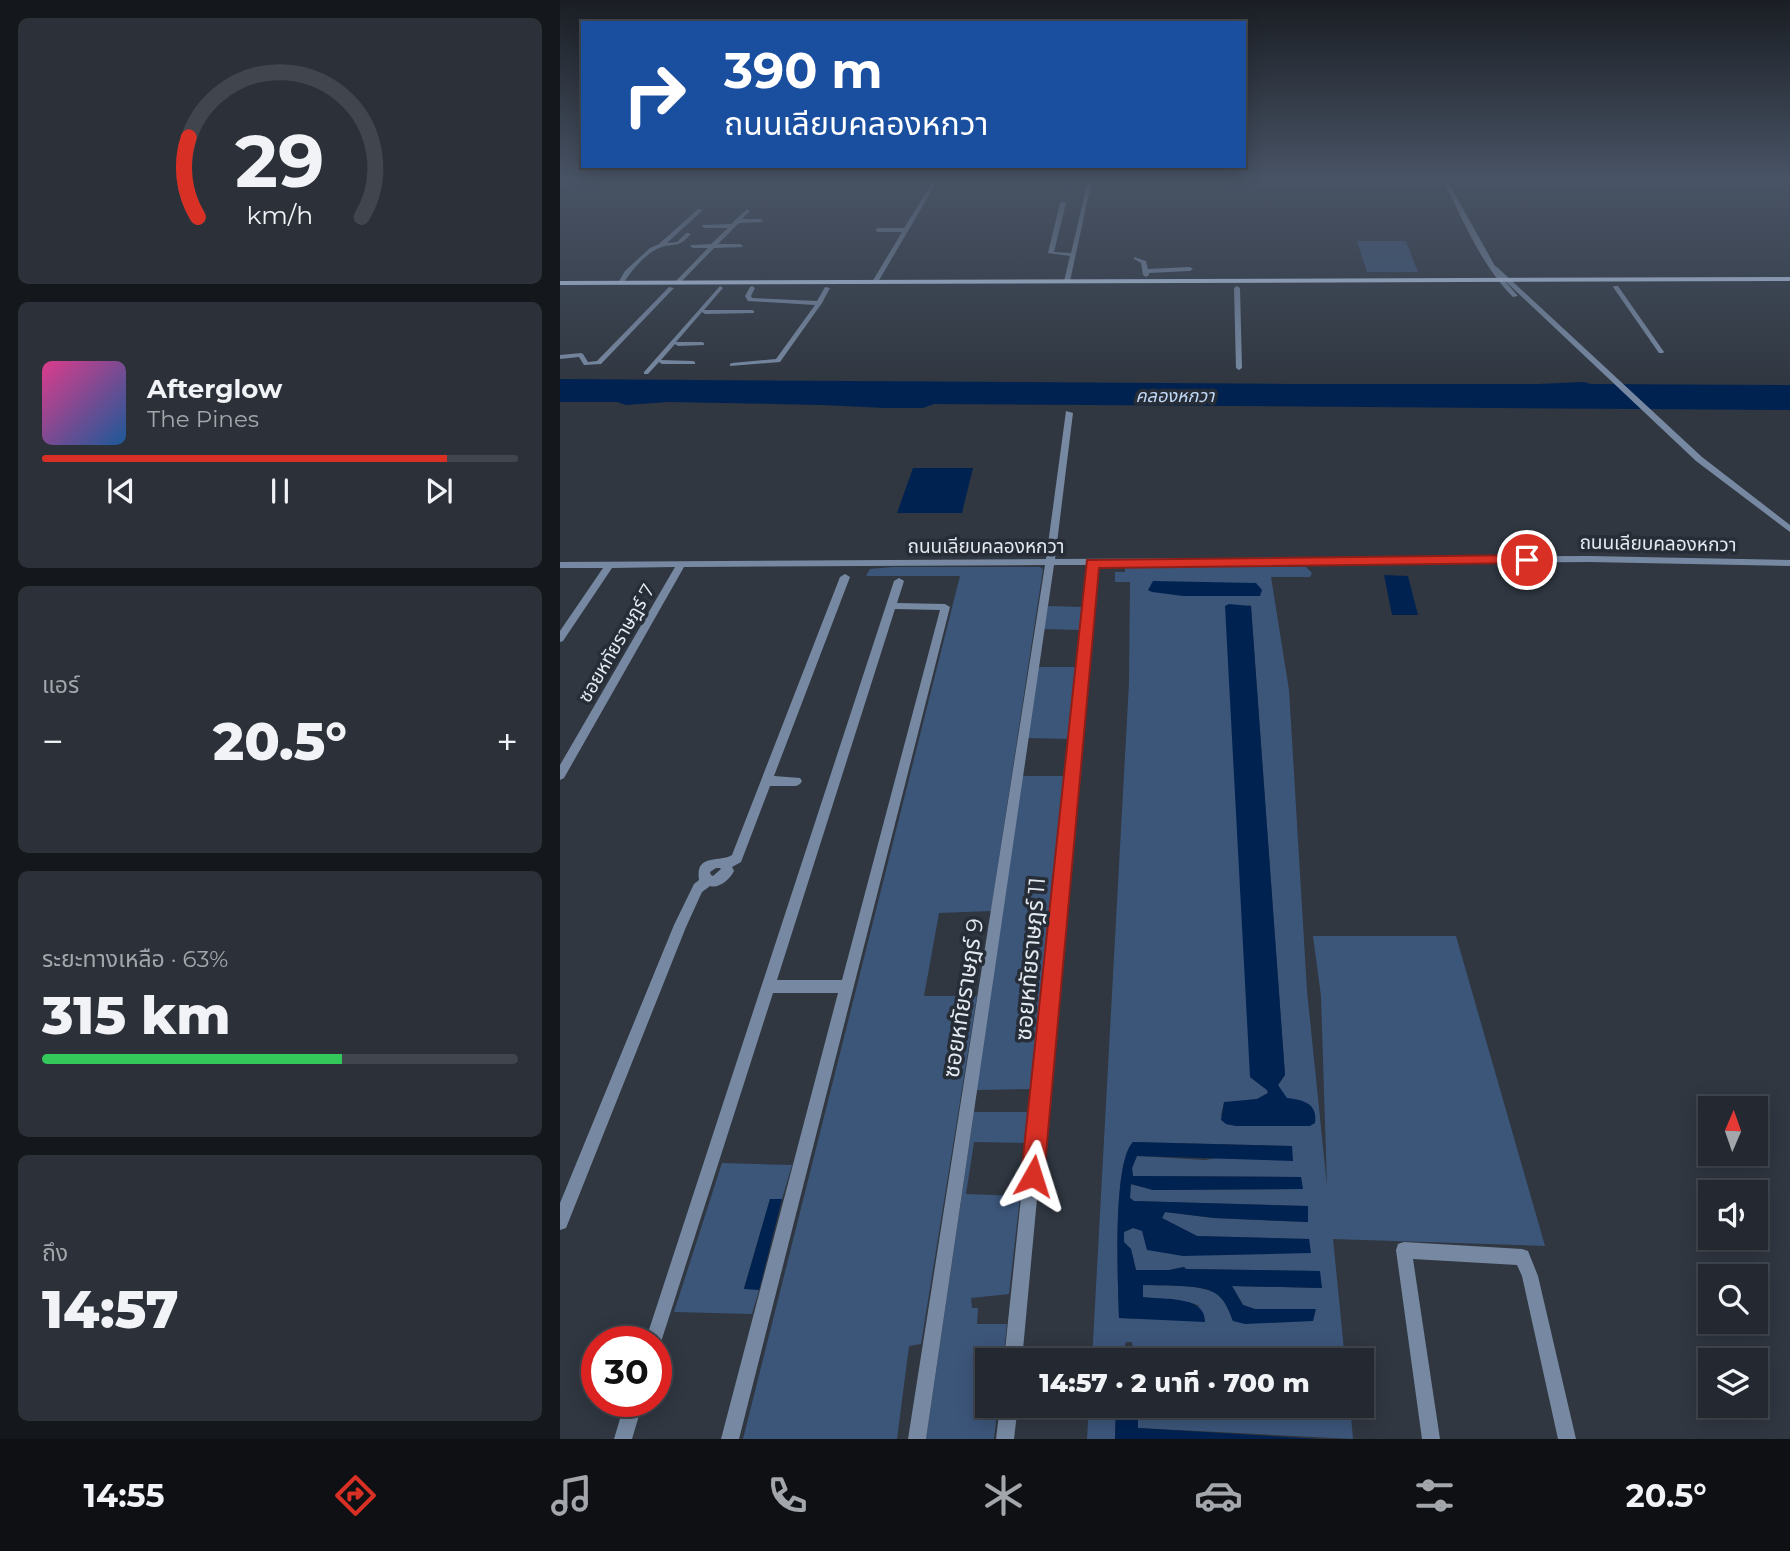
<!DOCTYPE html>
<html lang="th">
<meta charset="utf-8">
<style>
body{margin:0;font-family:Montserrat,"Noto Sans Thai",sans-serif;background:#2c3139;color:#f1f3f6;height:100vh;display:flex;flex-direction:column;font-size:26px;white-space:nowrap}
*{box-sizing:border-box;margin:0}
p{font-size:23px;color:#a3a6ab}
.icon{flex:none;width:38px;height:38px;fill:none;stroke:currentColor;stroke-width:2;stroke-linecap:round;stroke-linejoin:round}
.map{position:relative;flex:1;overflow:hidden}
.panel{display:flex;flex-direction:column;gap:18px;padding:18px;background:#14171b;width:560px}
.panel>*{flex:none}
.top-card{position:absolute;left:21px;top:21px;width:665px;height:147px;border-radius:0px;box-shadow:0 4px 18px #0003,0 0 0 2px #41454d;background:#1a4fa0;color:#fff;overflow:hidden}
.needle{width:46px;rotate:2deg}
.tools{position:absolute;left:1138px;top:1096px;display:grid;gap:14px}
.tools a{display:grid;place-items:center;width:70px;height:70px;border-radius:0px;background:#242931;box-shadow:0 4px 18px #0003,0 0 0 2px #41454d;font-size:35px}
.speed{position:absolute;left:21px;top:1326px;display:flex;gap:14px;font-size:35px;font-weight:700;text-align:center}
.speed>*{display:grid;place-content:center;width:91px;height:91px;border-radius:50%;background:#242931;box-shadow:0 4px 18px #0003,0 0 0 2px #41454d;line-height:1}
.speed .limit{border:10px solid #d22;background:#fff;color:#111}
.pin{position:absolute;display:grid;place-items:center;width:60px;height:60px;color:#fff;margin:-30px;border:4px solid #fff;border-radius:50%;box-shadow:0 2px 7px #0007}
.me{position:absolute;width:77px;margin:-38px;rotate:6deg;stroke-linejoin:round;filter:drop-shadow(0 0 5px #0008)}
.turn{display:flex;align-items:center;gap:24px;height:147px;padding:0 28px;font-size:32px}
.turn .icon{width:91px;height:91px;stroke-width:2.5}
.turn b{display:block;font-size:49px;line-height:60px}
.big{font-size:52px;font-weight:800;line-height:1.1}
.panel .widget{flex:1;display:flex;flex-direction:column;justify-content:center;gap:10px;min-width:0;padding:0 24px;border-radius:10px;background:#2c3139}
.panel .dial{align-items:center;gap:0}
.dial svg{height:182px;overflow:visible;fill:none;stroke:#41454d;stroke-width:7;stroke-linecap:round;text-anchor:middle}
.dial text{fill:#f1f3f6;stroke:none}
.song{display:flex;align-items:center;gap:21px}
.cover{width:84px;height:84px;border-radius:10px;background:linear-gradient(135deg,hsl(330 70% 55%),hsl(210 70% 35%))}
.played{height:7px;border-radius:4px;background:linear-gradient(90deg,#d93025 85%,#41454d 85%)}
.keys{display:flex;justify-content:space-around;direction:ltr}
.heat{display:flex;justify-content:space-between;align-items:center;font-size:38px;direction:ltr}
.charge{height:10px;border-radius:5px;background:linear-gradient(90deg,#34c759 63%,#41454d 0)}
.trip{position:absolute;left:415px;top:1348px;width:399px;height:70px;border-radius:0px;background:#242931;box-shadow:0 4px 18px #0003,0 0 0 2px #41454d;font-weight:800;line-height:70px;text-align:center}
.menu{display:flex;height:112px;justify-content:space-around;align-items:center;background:#0e1014;color:#a3a6ab}
.menu .icon{width:49px;height:49px}
.menu .current{color:#d93025}
.menu b{font-size:32px;color:#f1f3f6}
main{display:flex;flex:1;min-height:0}
.map>svg:first-child{display:block}
</style>
<main>
<section class="panel">
<div class="widget dial"><svg viewBox="0 0 100 80">
<path d="M14 69A42 42 0 1 1 86 69"/>
<path d="M14 69A42 42 0 0 1 10 34" stroke="#d93025"/>
<text x="50" y="56" font-size="32" font-weight="700">29</text>
<text x="50" y="72" font-size="11">km/h</text>
</svg></div>
<div class="widget">
<div class="song"><i class="cover"></i><div><b>Afterglow</b><p>The Pines</p></div></div>
<div class="played"></div>
<div class="keys"><svg class="icon" aria-label="previous" viewBox="0 0 24 24"><path d="M18 5L8 12l10 7zM5 5v14"/></svg><svg class="icon" aria-label="pause" viewBox="0 0 24 24"><path d="M8 5v14M16 5v14"/></svg><svg class="icon" aria-label="next" viewBox="0 0 24 24"><path d="M6 5l10 7-10 7zM19 5v14"/></svg></div>
</div>
<div class="widget"><p>แอร์</p>
<div class="heat"><a>−</a><b class="big">20.5°</b><a>+</a></div>
</div>
<div class="widget"><p>ระยะทางเหลือ · 63%</p><b class="big">315 km</b><div class="charge"></div></div>
<div class="widget"><p>ถึง</p><b class="big">14:57</b></div>
</section>
<div class="map">
<svg width="1230" height="1439" viewBox="0 0 1230 1439">
<rect width="100%" height="100%" fill="#303741"/>
<g fill="#3c567a" fill-rule="evenodd">
<polygon points="797,241 846,241 858,272 807,272"/>
<polygon points="332,567 480,567 483,569 431,911 379,913 364,996 417,996 361,1344 349,1346 337,1439 183,1439 400,576 306,576 310,569"/>
<path d="M565 567H746L752 573 750 577H711L729 690 747 991 767 1186 761 996 753 936H896L985 1246 773 1239 785 1360H583L582 1350 573 1349 572 1342H566L560 1360H532L569 683 570 582H555V572H565ZM689 604 691 607 725 1075 718 1085 719 1090 750 1126H676L666 1124 661 1115 664 1103 697 1099 708 1093 707 1090 690 1077ZM573 1142 731 1146 645 1160 577 1156 572 1168 573 1176 741 1177 742 1189 594 1190 570 1184V1198L574 1201 747 1206 748 1222 654 1218 605 1212 602 1218 637 1236 749 1239 750 1253 573 1228 564 1232V1242L571 1249 576 1270H609L624 1267 626 1269 759 1271 762 1288 672 1286 683 1305 695 1309H755L673 1321C669 1311 665 1299 655 1293 640 1284 601 1286 583 1285V1297L632 1303 640 1306 582 1319 559 1318C558 1286 552 1162 573 1142Z"/>
<polygon points="488,606 522,607 520,630 484,629"/>
<polygon points="478,667 516,667 510,739 468,738"/>
<polygon points="462,776 505,776 472,1089 416,1090"/>
<polygon points="414,1112 469,1112 467,1143 414,1142 406,1194 460,1196 449,1294 411,1298 412,1308 418,1308 417,1324 447,1324 443,1360 427,1360 427,1405 438,1405 434,1439 366,1439"/>
<polygon points="162,1163 232,1165 222,1199 210,1199 184,1288 199,1290 192,1314 114,1312"/>
<polygon points="529,1405 556,1405 555,1439 527,1439"/>
<polygon points="578,1405 790,1405 793,1439 578,1428"/>
</g>
<g fill="#002251">
<polygon points="0,379 733,384 977,384 1024,382 1031,384 1230,385 1230,410 374,404 363,408 325,408 262,405 108,402 66,405 57,402 0,402"/>
<polygon points="353,468 413,468 402,513 337,513"/>
<polygon points="824,575 848,576 858,615 832,615"/>
<polygon points="593,581 696,583 702,590 700,596 623,596 592,592 588,590"/>
<path d="M669 604 691 606 725 1075 718 1085 727 1098C743 1100 758 1103 755 1123L750 1126H676L666 1124 661 1120 664 1102 697 1099 708 1093 707 1090 690 1077 665 606Z"/>
<path d="M573 1142 732 1146 733 1161 577 1156 572 1168 573 1176 741 1177 743 1189 593 1190 571 1184 570 1198 574 1201 748 1206V1222L654 1218 605 1212 602 1218 637 1236 749 1239 751 1253 623 1256 587 1250 582 1231 573 1228 564 1232V1242L571 1249 576 1270H609L624 1267 626 1269 760 1271 762 1288 672 1286 683 1305 695 1309H756L753 1321 685 1324 673 1321C669 1311 665 1299 655 1293 641 1284 601 1286 583 1285V1297C603 1300 646 1295 645 1322L559 1318C558 1285 552 1163 573 1142Z"/>
<polygon points="210,1199 222,1199 199,1290 184,1289"/>
<polygon points="556,1405 578,1405 578,1428 760,1439 555,1439"/>
</g>
<g fill="none" stroke-linecap="round" stroke-linejoin="round">
<g fill="#7789a2" fill-rule="evenodd">
<polygon points="374,180 378,180 318,282 313,283 312,282 342,232 318,232 315,230 318,228 344,228"/>
<polygon points="507,180 511,180 507,186 505,185"/>
<polygon points="528,180 532,180 510,281 507,283 504,281 510,256 488,253 500,203 503,201 506,203 494,252 511,253"/>
<path d="M883 180H887L935 266 937 267 1142 457 1230 525V532L1136 461 943 279 958 296 953 297C921 265 903 220 883 180Z"/>
<path d="M138 209 143 210 107 243 117 242 126 233H130V235C117 249 115 242 99 248 86 253 70 272 63 284H59L58 283 65 271 90 248 99 244Z"/>
<polygon points="187,209 190,211 182,219 201,219 203,222 179,223 158,244 180,244 183,246 182,247 154,248 119,284 115,284 115,282 148,248 133,248 130,246 131,245 151,244 168,228 144,228 142,225 171,224"/>
<polygon points="574,257 586,261 588,269 630,267 633,269 630,271 589,273 589,275 586,277 583,275 581,263 574,259"/>
<polygon points="160,286 163,288 144,310 192,310 194,311 194,313 145,314 142,312 116,342 142,342 144,343 144,345 118,346 115,344 101,360 133,361 135,362 135,364 102,364 99,362 88,374 84,374 84,372"/>
<polygon points="192,286 195,288 191,296 192,298 257,301 265,287 270,288 262,303 220,362 170,366 170,364 172,363 216,359 255,305 188,301 185,296 190,287"/>
<polygon points="677,286 680,288 682,368 679,370 676,368 674,288"/>
<polygon points="1054,286 1058,286 1104,352 1103,353 1099,353 1053,287"/>
<polygon points="109,287 114,288 41,364 24,365 19,357 0,359 0,355 21,353 23,354 28,362 37,361"/>
<polygon points="506,411 513,413 495,559 1029,556 1230,560 1230,566 1029,562 536,565 462,1360 444,1360 527,565 494,565 366,1439 348,1439 485,565 124,567 4,778 0,780 0,765 115,567 52,568 3,641 0,642 0,631 43,568 0,568 0,562 486,559"/>
<path d="M285 574 290 577 214 776 240 778 242 781 240 784 236 786H210L181 862 172 867 174 871C170 879 159 889 150 886L142 892 126 927 6 1228 0 1230V1203L114 925 134 884 139 880C135 853 159 863 172 855L280 577ZM156 868H160L161 869 153 876 151 875 150 872Z"/>
<path d="M339 578 344 581 337 603 385 604 390 607 179 1439H161L278 993H213L101 1342 99 1348 96 1349V1342H85L334 581ZM335 609 380 610 282 980H217Z"/>
<polygon points="844,1242 962,1249 968,1251 978,1276 1016,1439 998,1439 962,1276 957,1265 853,1259 880,1439 862,1439 836,1250 838,1244"/>
<polygon points="65,1402 83,1402 72,1439 54,1439"/>
<polygon points="440,1405 458,1405 454,1439 436,1439"/>
</g>
<polygon fill="#c4dbf9" fill-rule="evenodd" points="1230,277 1230,281 0,285 0,281"/>
</g>
<linearGradient id="sky" x2="0" y2="1"><stop stop-color="#1a1e24"/><stop offset="0.47" stop-color="#485365"/><stop offset="1" stop-color="#485365" stop-opacity="0"/></linearGradient>
<rect width="1230" height="381" fill="url(#sky)"/>
<polygon fill="#d93025" stroke="#8d1f18" stroke-width="2" points="967,555 972,557 972,563 539,568 484,1176 481,1184 473,1187 465,1184 461,1176 527,560"/>
<g text-anchor="middle" stroke-width="7" stroke-linejoin="round" paint-order="stroke">
<g font-size="18" font-style="italic" fill="#c1d8f7" stroke="#262d37">
<text x="615" y="402">คลองหกวา</text>
</g>
<g font-size="19" fill="#e4e8ef" stroke="#262d37">
<text transform="translate(1098 543) rotate(1)" y="7">ถนนเลียบคลองหกวา</text>
<text x="426" y="553">ถนนเลียบคลองหกวา</text>
<text transform="translate(56 643) rotate(-60)" y="7">ซอยหทัยราษฎร์ 7</text>
</g>
<g font-size="23" fill="#e4e8ef" stroke="#262d37">
<text transform="translate(470 959) rotate(-85)" y="8">ซอยหทัยราษฎร์ 11</text>
<text transform="translate(403 998) rotate(-81)" y="8">ซอยหทัยราษฎร์ 9</text>
</g>
</g>
</svg>
<div class="tools">
<a><svg class="needle" viewBox="-14 -14 28 28"><path d="M0-13l5 13h-10z" fill="#e53935"/><path d="M0 13l5-13h-10z" fill="#a3a6ab"/></svg></a>
<a><svg class="icon" aria-label="sound" viewBox="0 0 24 24"><path d="M4 9h4l5-4v14l-5-4H4zM17 9q2 3 0 6"/></svg></a>
<a><svg class="icon" aria-label="search" viewBox="0 0 24 24"><circle cx="10" cy="10" r="6"/><path d="M15 15l6 6"/></svg></a>
<a><svg class="icon" aria-label="layers" viewBox="0 0 24 24"><path d="M12 4l9 5-9 5-9-5zM3 14l9 5 9-5"/></svg></a>
</div>
<div class="speed"><div class="limit">30</div></div>
<div class="pin" style="left:967px;top:560px;background:#d93025"><svg class="icon" aria-label="arrive" viewBox="0 0 24 24"><path d="M6 21V4h12l-3 4 3 4H6"/></svg></div>
<svg class="me" style="left:473px;top:1176px" viewBox="-20 -20 40 40"><path d="M0-17L14 15 0 8-14 15z" fill="#d93025" stroke="#fff" stroke-width="4"/></svg>
<div class="trip">14:57 · 2 นาที · 700 m</div>
<div class="top-card">
<div class="turn"><svg class="icon" aria-label="right" viewBox="0 0 24 24"><path d="M7 20v-9h11M14 6l5 5-5 5"/></svg><div><b>390 m</b>ถนนเลียบคลองหกวา</div></div>
</div>
</div>
</main>
<nav class="menu">
<b>14:55</b>
<svg class="icon current" aria-label="directions" viewBox="0 0 24 24"><path d="M12 3l9 9-9 9-9-9zM9 14v-3h6M13 9l2 2-2 2"/></svg>
<svg class="icon" aria-label="music" viewBox="0 0 24 24"><path d="M9 18V5l10-2v13"/><circle cx="6" cy="18" r="3"/><circle cx="16" cy="16" r="3"/></svg>
<svg class="icon" aria-label="phone" viewBox="0 0 24 24"><path d="M5 4h4l2 5-3 2q2 4 5 5l2-3 5 2v4C11 20 4 13 5 4z"/></svg>
<svg class="icon" aria-label="climate" viewBox="0 0 24 24"><path d="M12 3v18M4 7l16 10M4 17L20 7"/></svg>
<svg class="icon" aria-label="car" viewBox="0 0 24 24"><path d="M5 17H2v-5l4-1 3-4h7l3 4 3 1v5h-3M9 17h6M6 11h13"/><circle cx="7" cy="17" r="2"/><circle cx="17" cy="17" r="2"/></svg>
<svg class="icon" aria-label="filters" viewBox="0 0 24 24"><path d="M4 7h16M4 17h16"/><circle cx="9" cy="7" r="2"/><circle cx="15" cy="17" r="2"/></svg>
<b>20.5°</b>
</nav>
